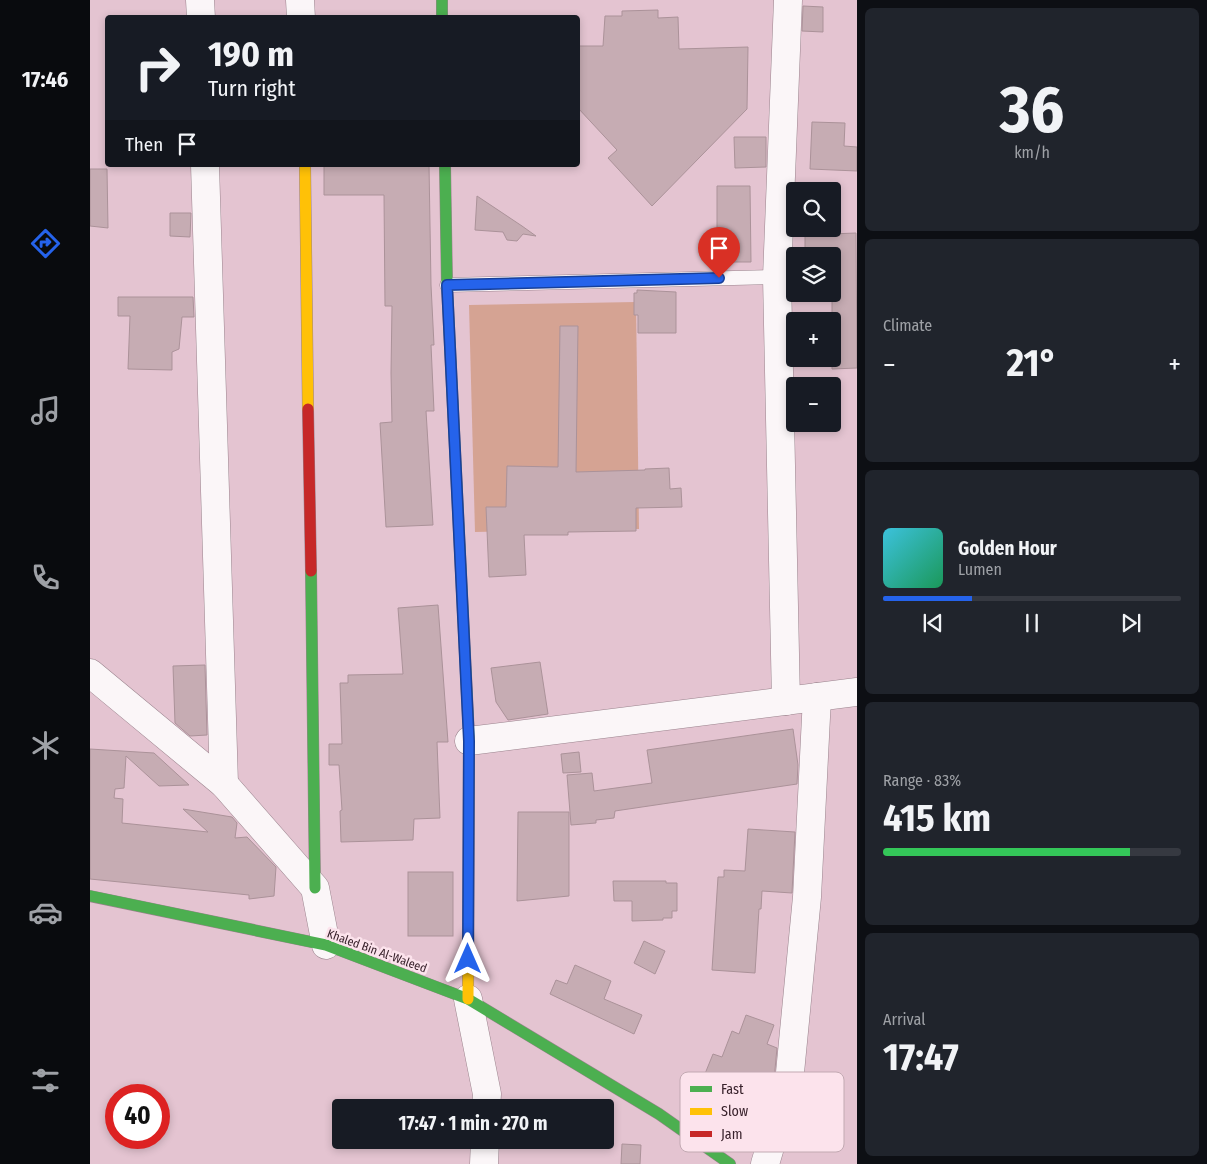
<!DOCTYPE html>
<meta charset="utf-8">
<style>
body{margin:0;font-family:"Fira Sans Condensed",sans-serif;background:#20242c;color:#f1f3f6;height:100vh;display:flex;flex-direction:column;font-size:19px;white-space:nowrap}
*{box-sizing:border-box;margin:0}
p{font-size:16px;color:#9ea1a6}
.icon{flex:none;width:28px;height:28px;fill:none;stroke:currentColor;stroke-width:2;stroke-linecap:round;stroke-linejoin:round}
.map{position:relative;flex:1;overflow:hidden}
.side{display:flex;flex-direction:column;gap:8px;padding:8px;background:#0d0f14;width:350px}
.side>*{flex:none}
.hud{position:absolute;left:15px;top:15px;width:475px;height:152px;border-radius:5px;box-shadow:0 2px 8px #0003;background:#171b24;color:#f1f3f6;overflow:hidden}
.controls{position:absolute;left:696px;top:182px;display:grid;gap:10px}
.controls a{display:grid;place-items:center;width:55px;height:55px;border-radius:5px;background:#171b24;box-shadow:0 2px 8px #0003;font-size:25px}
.speed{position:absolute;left:15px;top:1084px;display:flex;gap:10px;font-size:25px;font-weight:700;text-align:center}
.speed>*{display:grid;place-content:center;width:65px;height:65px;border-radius:50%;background:#171b24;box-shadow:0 2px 8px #0003;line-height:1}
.speed .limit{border:8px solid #d22;background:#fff;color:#111}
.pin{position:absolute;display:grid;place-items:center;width:42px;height:42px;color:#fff;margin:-51px -21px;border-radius:50% 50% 50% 0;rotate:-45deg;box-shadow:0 0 5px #0007}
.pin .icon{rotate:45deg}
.me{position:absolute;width:55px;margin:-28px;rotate:0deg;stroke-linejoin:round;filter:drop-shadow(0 0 4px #0008)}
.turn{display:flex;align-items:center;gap:18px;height:105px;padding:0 20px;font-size:22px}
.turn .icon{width:65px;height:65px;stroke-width:2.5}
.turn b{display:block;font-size:35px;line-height:42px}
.then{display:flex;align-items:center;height:48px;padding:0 20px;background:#0003;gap:10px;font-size:19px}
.big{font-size:38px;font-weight:700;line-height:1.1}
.side .widget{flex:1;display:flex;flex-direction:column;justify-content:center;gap:8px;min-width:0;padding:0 18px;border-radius:8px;background:#20242c}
.side .dial{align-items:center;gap:0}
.dial b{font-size:65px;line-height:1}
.song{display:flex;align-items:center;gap:15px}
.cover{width:60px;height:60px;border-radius:8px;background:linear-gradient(135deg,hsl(190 70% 55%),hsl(150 70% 35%))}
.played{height:5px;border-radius:2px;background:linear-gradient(90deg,#2563eb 30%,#363941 30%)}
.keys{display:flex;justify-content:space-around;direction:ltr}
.heat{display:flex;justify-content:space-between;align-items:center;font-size:28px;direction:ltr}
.charge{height:8px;border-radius:4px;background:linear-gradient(90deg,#34c759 83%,#363941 0)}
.trip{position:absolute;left:242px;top:1099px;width:282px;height:50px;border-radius:5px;background:#171b24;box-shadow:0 2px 8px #0003;font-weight:700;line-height:50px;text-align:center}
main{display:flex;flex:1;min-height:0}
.dock{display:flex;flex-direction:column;width:90px;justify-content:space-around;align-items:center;background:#090b0e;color:#9ea1a6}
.dock .icon{width:35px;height:35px}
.dock .selected{color:#2563eb}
.dock b{font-size:22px;color:#f1f3f6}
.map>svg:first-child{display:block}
</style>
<main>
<nav class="dock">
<b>17:46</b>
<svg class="icon selected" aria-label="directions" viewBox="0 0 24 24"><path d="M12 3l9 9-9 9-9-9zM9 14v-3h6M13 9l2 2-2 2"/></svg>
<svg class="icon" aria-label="music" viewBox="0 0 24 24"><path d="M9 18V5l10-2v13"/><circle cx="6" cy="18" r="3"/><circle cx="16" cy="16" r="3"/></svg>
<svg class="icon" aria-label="phone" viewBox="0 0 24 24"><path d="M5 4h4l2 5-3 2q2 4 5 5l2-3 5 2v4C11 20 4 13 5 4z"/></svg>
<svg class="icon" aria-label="climate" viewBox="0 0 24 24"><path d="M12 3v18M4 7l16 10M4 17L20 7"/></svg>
<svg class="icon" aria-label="car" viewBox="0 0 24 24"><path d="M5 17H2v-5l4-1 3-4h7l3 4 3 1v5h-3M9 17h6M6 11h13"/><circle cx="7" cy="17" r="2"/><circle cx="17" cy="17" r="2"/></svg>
<svg class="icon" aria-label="filters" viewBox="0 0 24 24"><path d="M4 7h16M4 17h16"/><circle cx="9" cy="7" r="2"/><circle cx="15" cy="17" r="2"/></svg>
</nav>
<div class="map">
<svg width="767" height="1164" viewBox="0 0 767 1164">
<rect width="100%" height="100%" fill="#e4c4d1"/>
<polygon fill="#d5a393" points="546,302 549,529 385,532 379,305"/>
<g fill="#c6acb3" stroke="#ab9299">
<polygon points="713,6 733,7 733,32 712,31"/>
<polygon points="568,10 568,18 588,17 589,49 658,47 657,109 562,206 518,158 527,150 488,108 488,46 513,46 515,16 532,16 532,11"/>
<polygon points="722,122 755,123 754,146 767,147 767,171 720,169"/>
<polygon points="644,137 676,137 676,167 645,168"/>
<polygon points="234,165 339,165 341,285 344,345 341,345 344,411 336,411 343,525 296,527 290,423 302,422 301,373 302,306 295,306 294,195 234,195"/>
<polygon points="0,169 17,169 18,228 0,226"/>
<polygon points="627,186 660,186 661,262 624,262 624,235 627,235"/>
<polygon points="387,196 432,226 446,236 433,234 427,241 417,240 413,232 385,230"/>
<polygon points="80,213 101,213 100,237 80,236"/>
<polygon points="766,233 767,368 742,369 742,256 715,256 715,235"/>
<polygon points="547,290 586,292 586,333 548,333 548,315 544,315 544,293 547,293"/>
<polygon points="28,297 103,297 104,317 92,317 89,349 82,352 82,370 38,369 40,316 28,316"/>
<polygon points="470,326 488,326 486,472 555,470 555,469 579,468 580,489 591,488 592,507 546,508 546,531 478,532 478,535 434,535 436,575 399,577 396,507 416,507 417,466 468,467"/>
<polygon points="348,605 358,742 347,742 350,818 324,819 323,840 251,842 250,811 252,810 249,765 239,765 239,744 252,744 250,683 258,683 258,675 313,674 308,608"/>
<polygon points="450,662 458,714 418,720 406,702 401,668"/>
<polygon points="115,665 117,735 100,736 85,723 83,666"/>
<polygon points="703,729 708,765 707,784 525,811 524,818 506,820 506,823 481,825 477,775 502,773 504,791 562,783 557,750"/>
<polygon points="0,749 64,753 99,785 69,786 36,756 34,788 25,789 24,798 33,799 32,823 118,832 93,809 142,817 147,823 145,838 157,837 186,867 184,896 159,899 159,895 0,879"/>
<polygon points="489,752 491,772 473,773 471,754"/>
<polygon points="428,812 479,812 479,896 427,901"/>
<polygon points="658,829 705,832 702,893 672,891 671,909 669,909 665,973 622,970 628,877 634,877 634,870 655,871"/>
<rect x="318" y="872" width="45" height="64"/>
<polygon points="523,881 576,881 576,883 587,883 587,911 582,911 582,918 573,918 573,920 542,921 542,901 524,901"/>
<polygon points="554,941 575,951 565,974 544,963"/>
<polygon points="485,965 521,981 514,999 552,1015 544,1034 460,994 466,980 477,984"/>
<polygon points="656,1015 684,1025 677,1044 687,1048 684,1080 672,1118 641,1105 639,1110 606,1096 623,1054 632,1057 642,1031 649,1034"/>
<polygon points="532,1144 551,1145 550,1164 531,1164"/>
</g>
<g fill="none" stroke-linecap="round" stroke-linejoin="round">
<defs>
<polyline id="lane" points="357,285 687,277"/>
<g id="street">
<polyline points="110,0 111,18"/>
<polyline points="210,0 211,18"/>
<polyline points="115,165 134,784"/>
<polyline points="0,673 134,784 225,888 236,945"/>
<polyline points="696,701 687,277 698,0"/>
<polyline points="379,741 767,692"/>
<polyline points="378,999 397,1094 396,1108"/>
<polyline points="394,1164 395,1140"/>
<polyline points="675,1164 699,1083 717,897 727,697"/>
</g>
<g id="fast">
<polyline points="352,0 352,18"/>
<polyline points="355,165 357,285 379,737"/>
<polyline points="221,571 225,888"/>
<polyline points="0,896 236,945 378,999 569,1114 640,1164"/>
</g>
<g id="slow">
<polyline points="215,165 218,409"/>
<polyline points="378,999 379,737"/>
</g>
<polyline id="jam" points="218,409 221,571"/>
</defs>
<use href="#lane" stroke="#9a838d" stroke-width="15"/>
<use href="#street" stroke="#9a838d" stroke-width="29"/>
<use href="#fast" stroke="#9a838d" stroke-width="12"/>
<use href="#slow" stroke="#9a838d" stroke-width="12"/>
<use href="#jam" stroke="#9a838d" stroke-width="12"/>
<use href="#lane" stroke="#fbf6f8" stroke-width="14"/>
<use href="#street" stroke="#fbf6f8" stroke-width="28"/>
<use href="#fast" stroke="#4caf50" stroke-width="11"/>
<use href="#slow" stroke="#ffc107" stroke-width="11"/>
<use href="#jam" stroke="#c62828" stroke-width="11"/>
</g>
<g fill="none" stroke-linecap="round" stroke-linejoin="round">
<defs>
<polyline id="route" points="378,959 379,741 357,285 629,278"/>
</defs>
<use href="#route" stroke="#184099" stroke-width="12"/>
<use href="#route" stroke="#2563eb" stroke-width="9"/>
</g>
<g text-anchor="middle" stroke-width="5" stroke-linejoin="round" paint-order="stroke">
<g font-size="12" fill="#39222c" stroke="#fce3ec">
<text transform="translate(287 951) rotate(20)" y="4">Khaled Bin Al-Waleed</text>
</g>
</g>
<rect x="590" y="1072" width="164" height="80" rx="8" fill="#fce3ec" stroke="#c2a9b2" stroke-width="1"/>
<rect x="600" y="1086" width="22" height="6" fill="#4caf50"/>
<rect x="600" y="1108" width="22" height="7" fill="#ffc107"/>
<rect x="600" y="1131" width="22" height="6" fill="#c62828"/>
<g font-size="14" fill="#39222c">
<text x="631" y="1094">Fast</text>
<text x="631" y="1116">Slow</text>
<text x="631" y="1139">Jam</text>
</g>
</svg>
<div class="controls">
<a><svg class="icon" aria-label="search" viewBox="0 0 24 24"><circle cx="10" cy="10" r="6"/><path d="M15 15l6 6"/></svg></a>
<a><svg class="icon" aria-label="layers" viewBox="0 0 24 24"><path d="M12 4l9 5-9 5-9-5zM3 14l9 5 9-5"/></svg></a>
<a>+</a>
<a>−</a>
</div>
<div class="speed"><div class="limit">40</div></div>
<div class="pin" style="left:629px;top:278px;background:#d93025"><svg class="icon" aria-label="arrive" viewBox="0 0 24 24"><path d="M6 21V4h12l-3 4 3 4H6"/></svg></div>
<svg class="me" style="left:378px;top:959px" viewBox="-20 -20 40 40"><path d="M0-17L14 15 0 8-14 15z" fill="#2563eb" stroke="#fff" stroke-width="4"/></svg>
<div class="trip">17:47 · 1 min · 270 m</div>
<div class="hud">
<div class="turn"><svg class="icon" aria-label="right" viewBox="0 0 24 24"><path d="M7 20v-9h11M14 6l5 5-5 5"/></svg><div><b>190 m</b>Turn right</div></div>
<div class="then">Then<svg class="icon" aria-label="arrive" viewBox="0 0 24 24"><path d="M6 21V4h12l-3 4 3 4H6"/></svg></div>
</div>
</div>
<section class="side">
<div class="widget dial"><b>36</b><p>km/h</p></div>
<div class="widget"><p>Climate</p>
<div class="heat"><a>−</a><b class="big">21°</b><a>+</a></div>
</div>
<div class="widget">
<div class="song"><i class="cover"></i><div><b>Golden Hour</b><p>Lumen</p></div></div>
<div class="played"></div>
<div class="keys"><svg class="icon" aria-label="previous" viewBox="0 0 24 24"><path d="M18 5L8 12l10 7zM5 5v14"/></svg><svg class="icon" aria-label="pause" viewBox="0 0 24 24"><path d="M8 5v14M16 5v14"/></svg><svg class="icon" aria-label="next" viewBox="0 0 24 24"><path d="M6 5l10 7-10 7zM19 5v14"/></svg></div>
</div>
<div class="widget"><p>Range · 83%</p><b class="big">415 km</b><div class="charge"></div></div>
<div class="widget"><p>Arrival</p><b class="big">17:47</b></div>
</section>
</main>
